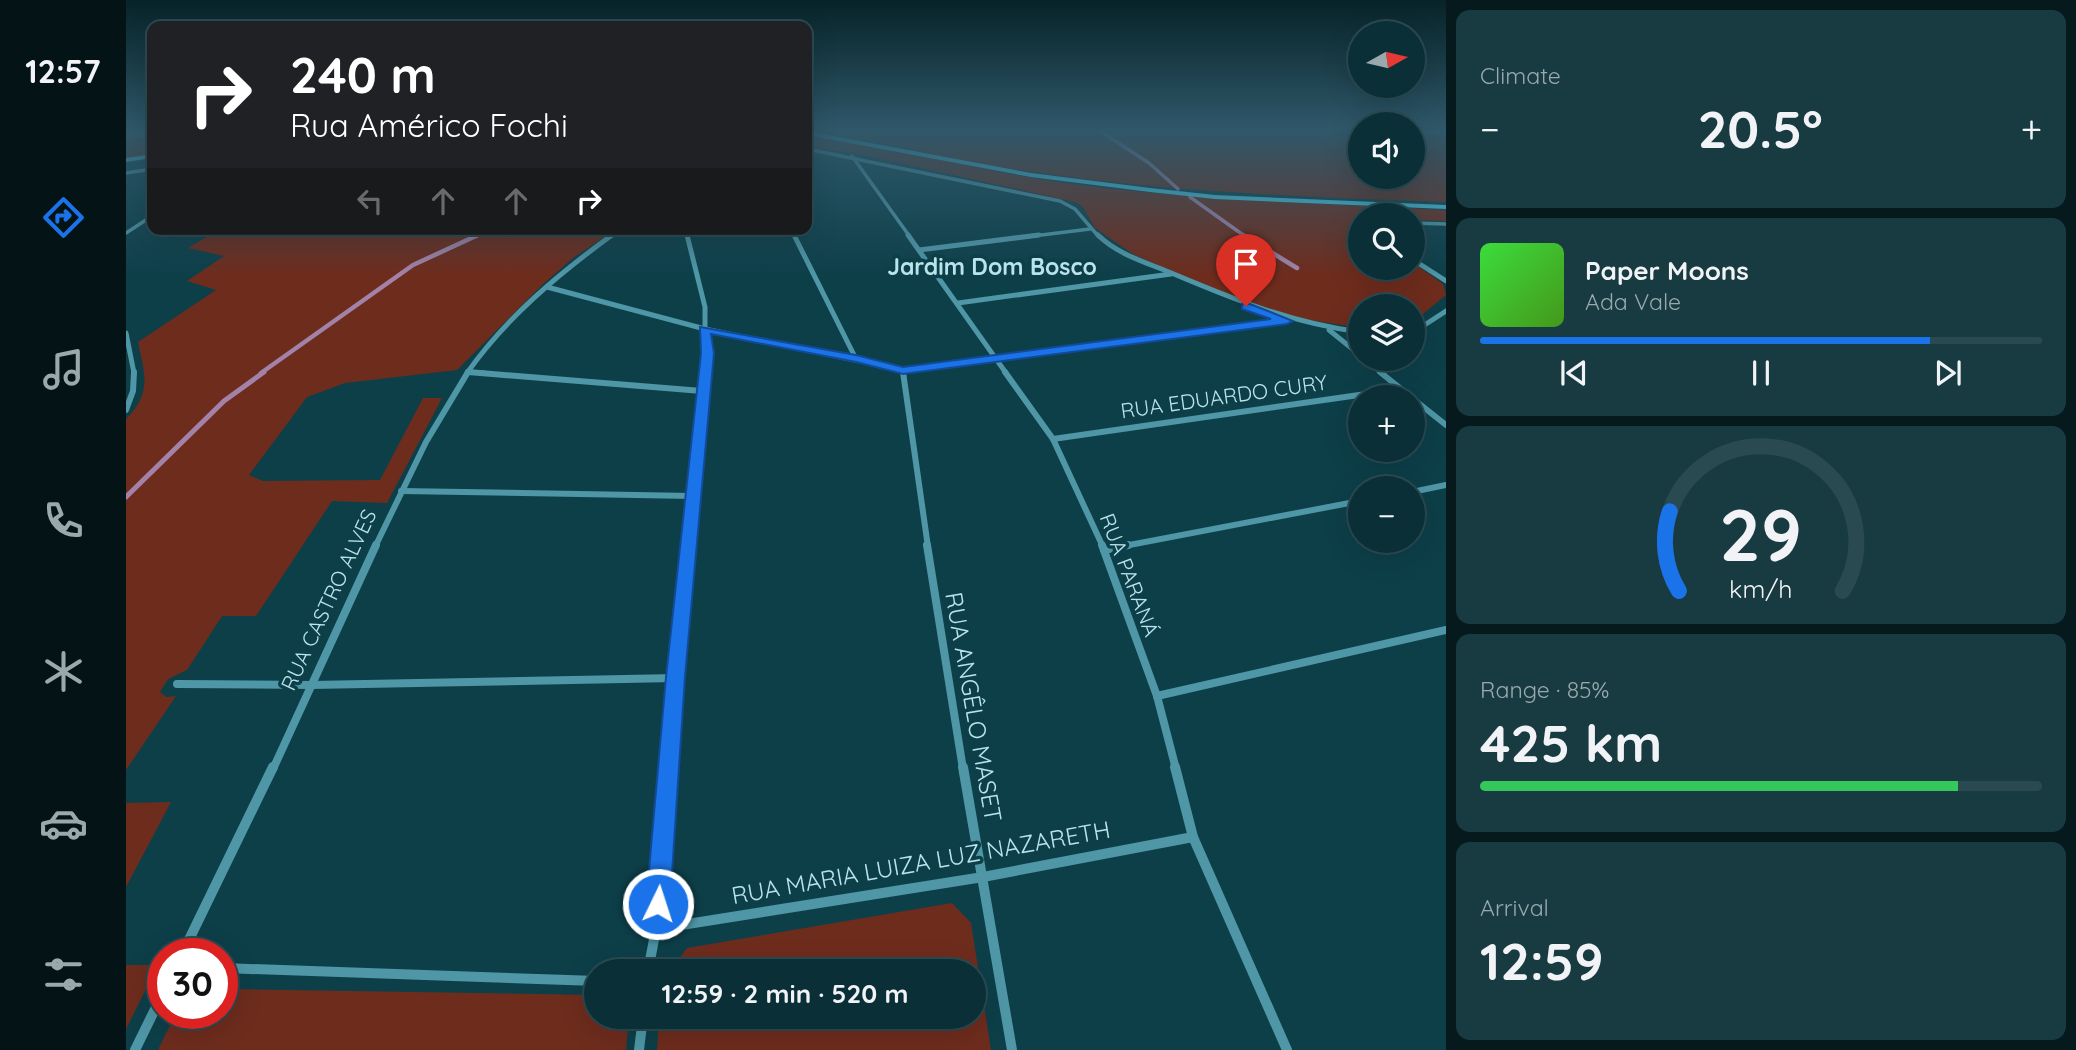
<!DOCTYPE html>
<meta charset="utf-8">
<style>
body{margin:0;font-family:Quicksand,sans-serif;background:#183b42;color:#f1f3f6;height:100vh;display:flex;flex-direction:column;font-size:26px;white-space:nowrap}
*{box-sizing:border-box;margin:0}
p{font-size:23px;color:#99a9ad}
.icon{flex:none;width:38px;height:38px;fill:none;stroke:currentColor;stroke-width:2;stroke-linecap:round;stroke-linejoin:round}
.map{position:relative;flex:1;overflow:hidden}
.details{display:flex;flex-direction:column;gap:10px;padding:10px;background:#061a1e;width:630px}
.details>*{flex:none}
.top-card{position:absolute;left:21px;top:21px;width:665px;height:214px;border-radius:14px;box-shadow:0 7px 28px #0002,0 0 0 2px #2a4a52;background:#202124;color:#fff;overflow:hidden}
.needle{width:46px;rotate:82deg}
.buttons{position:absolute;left:1222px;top:21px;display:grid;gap:14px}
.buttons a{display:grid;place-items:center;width:77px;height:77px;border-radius:50%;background:#0a2f37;box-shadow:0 7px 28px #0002,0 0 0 2px #2a4a52;font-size:35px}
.speed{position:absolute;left:21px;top:938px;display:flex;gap:14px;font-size:35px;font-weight:700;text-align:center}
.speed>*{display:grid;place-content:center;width:91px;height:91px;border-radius:50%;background:#0a2f37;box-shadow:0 7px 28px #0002,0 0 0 2px #2a4a52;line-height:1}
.speed .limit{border:10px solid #d22;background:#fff;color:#111}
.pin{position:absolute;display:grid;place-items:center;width:60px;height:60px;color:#fff;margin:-72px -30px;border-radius:50% 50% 50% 0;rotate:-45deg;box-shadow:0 0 7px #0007}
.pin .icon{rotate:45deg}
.me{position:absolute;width:77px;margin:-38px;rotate:4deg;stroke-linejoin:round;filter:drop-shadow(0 0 5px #0008)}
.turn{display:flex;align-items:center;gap:24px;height:147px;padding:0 28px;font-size:32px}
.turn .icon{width:91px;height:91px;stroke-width:2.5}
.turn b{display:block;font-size:49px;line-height:60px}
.lanes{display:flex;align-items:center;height:66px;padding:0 28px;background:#0003;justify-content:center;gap:35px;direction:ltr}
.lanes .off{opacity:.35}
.big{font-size:52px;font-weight:700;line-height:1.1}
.details .tile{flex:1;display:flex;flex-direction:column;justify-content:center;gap:10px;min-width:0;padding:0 24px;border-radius:14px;background:#183b42}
.details .dial{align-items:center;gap:0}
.dial svg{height:182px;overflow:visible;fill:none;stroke:#2a4a52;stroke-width:7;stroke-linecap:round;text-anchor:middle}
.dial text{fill:#f1f3f6;stroke:none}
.song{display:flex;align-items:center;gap:21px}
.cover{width:84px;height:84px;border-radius:10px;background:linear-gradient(135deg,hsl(120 70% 55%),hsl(100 70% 35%))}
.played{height:7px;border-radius:4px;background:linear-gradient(90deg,#1a73e8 80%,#2a4a52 80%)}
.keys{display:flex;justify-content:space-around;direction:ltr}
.heat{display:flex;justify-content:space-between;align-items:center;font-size:38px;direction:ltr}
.charge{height:10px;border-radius:5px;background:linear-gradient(90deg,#34c759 85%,#2a4a52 0)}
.trip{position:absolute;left:458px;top:959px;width:402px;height:70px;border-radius:35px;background:#0a2f37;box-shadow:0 7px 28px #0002,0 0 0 2px #2a4a52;font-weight:700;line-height:70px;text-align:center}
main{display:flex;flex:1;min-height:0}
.tabs{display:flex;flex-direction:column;width:126px;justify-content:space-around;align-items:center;background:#041316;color:#99a9ad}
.tabs .icon{width:49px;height:49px}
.tabs .selected{color:#1a73e8}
.tabs b{font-size:32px;color:#f1f3f6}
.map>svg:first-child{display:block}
</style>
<main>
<nav class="tabs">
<b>12:57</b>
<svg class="icon selected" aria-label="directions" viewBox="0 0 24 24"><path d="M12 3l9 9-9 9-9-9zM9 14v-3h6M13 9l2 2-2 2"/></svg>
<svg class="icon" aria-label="music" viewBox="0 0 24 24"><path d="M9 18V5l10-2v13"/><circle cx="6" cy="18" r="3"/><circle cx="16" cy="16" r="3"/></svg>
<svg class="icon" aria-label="phone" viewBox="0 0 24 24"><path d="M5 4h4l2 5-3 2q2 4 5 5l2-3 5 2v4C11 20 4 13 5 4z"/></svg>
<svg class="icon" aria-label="climate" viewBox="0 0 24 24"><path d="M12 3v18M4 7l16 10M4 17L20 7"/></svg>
<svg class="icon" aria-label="car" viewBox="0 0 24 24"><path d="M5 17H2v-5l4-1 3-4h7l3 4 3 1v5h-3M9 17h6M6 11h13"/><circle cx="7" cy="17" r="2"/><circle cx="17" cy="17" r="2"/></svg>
<svg class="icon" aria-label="filters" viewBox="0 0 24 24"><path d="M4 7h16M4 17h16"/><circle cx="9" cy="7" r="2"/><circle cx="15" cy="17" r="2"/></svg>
</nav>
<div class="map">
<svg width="1320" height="1050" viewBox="0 0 1320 1050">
<rect width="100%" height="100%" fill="#0d3f49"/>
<g fill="#6e2c1d">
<polygon points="0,129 26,129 26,154 0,158"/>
<path d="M1234 129V177H1286V129H1320V202C1179 197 1041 192 901 171 827 161 755 140 681 130Z"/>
<path d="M681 135C765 145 848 170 932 182 1061 200 1190 203 1320 210V221L1286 220V215H1234V268H1286V262L1317 284 1320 295 1286 323V306H1234V328L1165 317 1104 297 1007 254 969 228 957 207 949 202 729 153 681 147Z"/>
<path d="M94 229H490L447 258 415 286 331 370 219 383 181 397 123 475 137 481 254 480 297 398H316L261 503 206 501 130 616H96L61 670 42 679 34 692 40 697 50 696 0 770V419C26 393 19 375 12 342L90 290 61 281 98 256 62 248Z"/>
<polygon points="45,802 0,887 0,803"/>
<polygon points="826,903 845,923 865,1050 531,1050 533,1017 849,1017 849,971 544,971 561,948"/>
<polygon points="0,965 32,965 0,1029"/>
<polygon points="102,989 471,995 471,1017 503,1017 500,1050 32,1050 50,1013 96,1013 96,992"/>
</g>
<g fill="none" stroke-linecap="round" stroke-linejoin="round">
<g stroke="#a282a8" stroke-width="3.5">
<polyline points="971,129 1023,163 1052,189"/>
<polyline points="1064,197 1120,237"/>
<polyline points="348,237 366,229"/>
</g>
<g stroke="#a282a8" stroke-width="4.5">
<polyline points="1117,235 1171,268"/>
<polyline points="135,373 287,265 352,235"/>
</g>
<polyline stroke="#a282a8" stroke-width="5" points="0,497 98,401 138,372"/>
<g fill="#97588b" fill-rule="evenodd">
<polygon points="0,129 26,129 26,136 0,138"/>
<polygon points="1287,129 1320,129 1320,135 1296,134"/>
</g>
<g stroke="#4f96a6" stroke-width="3.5">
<polyline points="681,149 934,201 949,209 973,237"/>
<polyline points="726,156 784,237"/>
<polyline points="0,173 26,169"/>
<polyline points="1286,223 1320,224"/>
<polyline points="559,229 561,237"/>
<polyline points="665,229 669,237"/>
<polyline points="0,233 26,216"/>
<polyline points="484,237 495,229"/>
<polyline points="899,237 964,229"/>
</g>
<g stroke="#4f96a6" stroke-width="5">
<polyline points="561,235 579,307 579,373"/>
<polyline points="668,235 730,359"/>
<polyline points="782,235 880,373"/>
<path d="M972 235C991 254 1019 262 1043 272 1107 299 1165 323 1234 332"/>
<polyline points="793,250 913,235"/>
<polyline points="1286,259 1320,281"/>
<polyline points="421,287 579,329 777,370 1161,321"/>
<polyline points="832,303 1045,274"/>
<polyline points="1286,328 1297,326 1320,311"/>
<polyline points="1203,330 1234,355"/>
<polyline points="0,333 8,373"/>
<polyline points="1238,359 1256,373"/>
<polyline points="777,370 777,373"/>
<polyline points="342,372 358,373"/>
<path d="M341 373C380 318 431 275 486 235"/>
</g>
<g stroke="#4f96a6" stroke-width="6">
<polyline points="342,372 576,391"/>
<polyline points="777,372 802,547"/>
<polyline points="879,372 927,439 977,547"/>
<polyline points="1254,372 1285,397"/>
<polyline points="1286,398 1320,425"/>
<polyline points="0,410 7,391 8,372"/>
<polyline points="927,439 1275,389"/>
<polyline points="275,491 567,496"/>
<polyline points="1286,492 1320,485"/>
<polyline points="249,547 300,442 342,372"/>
<polyline points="562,547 579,372"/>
<polyline points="993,547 1234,501"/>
</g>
<g stroke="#4f96a6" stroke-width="8">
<polyline points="801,545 837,769"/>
<polyline points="976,545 1031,696 1050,769"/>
<polyline points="978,550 1002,545"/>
<polyline points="51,684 186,685 550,678"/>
<polyline points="1031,696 1320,630"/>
<polyline points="147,769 250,545"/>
<polyline points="543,769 563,545"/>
</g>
<g stroke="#4f96a6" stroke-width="10">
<polyline points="837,767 886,1050"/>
<polyline points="1049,767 1067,837 1161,1050"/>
<polyline points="530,929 857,877 1067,837"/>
<polyline points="56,954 147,767"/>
<polyline points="96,968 471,981"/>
<polyline points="522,971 530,929 543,767"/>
<polyline points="9,1050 37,993"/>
<polyline points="513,1050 517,1017"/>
</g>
<g fill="#4fcbe5" fill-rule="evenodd">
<polygon points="681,131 905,173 1024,188 1089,195 1320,205 1320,209 1089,199 1024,192 905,177 681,135"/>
<polygon points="26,154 26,158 0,162 0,158"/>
</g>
</g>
<linearGradient id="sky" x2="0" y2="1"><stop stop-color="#072328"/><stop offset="0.47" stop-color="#2f586a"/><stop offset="1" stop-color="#2f586a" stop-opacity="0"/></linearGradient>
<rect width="1320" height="276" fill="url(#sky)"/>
<polygon fill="#1a73e8" stroke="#114b97" stroke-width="2" points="1116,304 1124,304 1167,321 1161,324 777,374 730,362 585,334 588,353 559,677 544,904 540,912 532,916 523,912 520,904 540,677 575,353 574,327 730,355 777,367 1145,319 1116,309"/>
<g text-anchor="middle" stroke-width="7" stroke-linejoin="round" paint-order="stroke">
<g font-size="21" fill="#bae3ed" stroke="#0d3f49">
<text transform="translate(1098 397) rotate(-8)" y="7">RUA EDUARDO CURY</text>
<text transform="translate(1003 575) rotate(69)" y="7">RUA PARANÁ</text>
<text transform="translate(203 600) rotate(-65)" y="7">RUA CASTRO ALVES</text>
</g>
<g font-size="23" font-weight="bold" fill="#bae3ed" stroke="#0d3f49">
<text x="866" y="275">Jardim Dom Bosco</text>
</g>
<g font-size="24" fill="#bae3ed" stroke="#0d3f49">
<text transform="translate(847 707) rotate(80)" y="8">RUA ANGÊLO MASET</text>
<text transform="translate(795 863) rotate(-10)" y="8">RUA MARIA LUIZA LUZ NAZARETH</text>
</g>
</g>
</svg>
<div class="buttons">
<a><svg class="needle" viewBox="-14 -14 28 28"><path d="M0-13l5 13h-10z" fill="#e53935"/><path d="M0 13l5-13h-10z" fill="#99a9ad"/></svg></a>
<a><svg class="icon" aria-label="sound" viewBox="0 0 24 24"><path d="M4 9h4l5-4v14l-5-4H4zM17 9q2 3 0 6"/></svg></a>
<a><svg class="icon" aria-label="search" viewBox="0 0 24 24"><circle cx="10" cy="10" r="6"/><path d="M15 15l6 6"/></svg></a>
<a><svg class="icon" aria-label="layers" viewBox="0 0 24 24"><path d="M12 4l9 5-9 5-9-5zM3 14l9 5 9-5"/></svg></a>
<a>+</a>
<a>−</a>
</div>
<div class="speed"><div class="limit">30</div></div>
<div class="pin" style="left:1120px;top:306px;background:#d93025"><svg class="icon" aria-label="arrive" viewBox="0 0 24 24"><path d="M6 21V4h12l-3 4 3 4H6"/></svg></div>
<svg class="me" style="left:532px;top:904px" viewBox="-20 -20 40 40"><circle r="17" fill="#1a73e8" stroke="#fff" stroke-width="3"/><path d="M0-11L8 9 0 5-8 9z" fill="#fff"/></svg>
<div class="trip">12:59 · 2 min · 520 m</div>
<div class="top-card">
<div class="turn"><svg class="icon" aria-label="right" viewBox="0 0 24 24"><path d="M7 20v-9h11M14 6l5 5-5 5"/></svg><div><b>240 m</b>Rua Américo Fochi</div></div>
<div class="lanes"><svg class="icon off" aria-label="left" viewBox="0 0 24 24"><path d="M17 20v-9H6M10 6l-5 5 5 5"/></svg><svg class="icon off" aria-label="ahead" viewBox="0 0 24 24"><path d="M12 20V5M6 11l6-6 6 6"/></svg><svg class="icon off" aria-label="ahead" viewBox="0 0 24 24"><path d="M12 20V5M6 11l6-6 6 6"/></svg><svg class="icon" aria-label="right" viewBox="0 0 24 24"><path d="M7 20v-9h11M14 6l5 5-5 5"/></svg></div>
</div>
</div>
<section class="details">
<div class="tile"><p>Climate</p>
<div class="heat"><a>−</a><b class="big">20.5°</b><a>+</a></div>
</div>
<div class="tile">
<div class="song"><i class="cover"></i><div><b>Paper Moons</b><p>Ada Vale</p></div></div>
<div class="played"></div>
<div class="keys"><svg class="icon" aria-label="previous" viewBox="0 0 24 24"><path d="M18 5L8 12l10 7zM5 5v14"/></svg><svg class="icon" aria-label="pause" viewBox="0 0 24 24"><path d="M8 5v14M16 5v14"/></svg><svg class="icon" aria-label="next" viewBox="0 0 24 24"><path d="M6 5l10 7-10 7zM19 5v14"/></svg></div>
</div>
<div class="tile dial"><svg viewBox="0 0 100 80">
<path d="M14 69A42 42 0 1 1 86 69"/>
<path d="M14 69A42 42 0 0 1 10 34" stroke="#1a73e8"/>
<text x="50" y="56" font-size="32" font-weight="700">29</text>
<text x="50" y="72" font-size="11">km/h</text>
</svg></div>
<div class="tile"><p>Range · 85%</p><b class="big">425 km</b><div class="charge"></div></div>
<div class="tile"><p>Arrival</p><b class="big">12:59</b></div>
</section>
</main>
